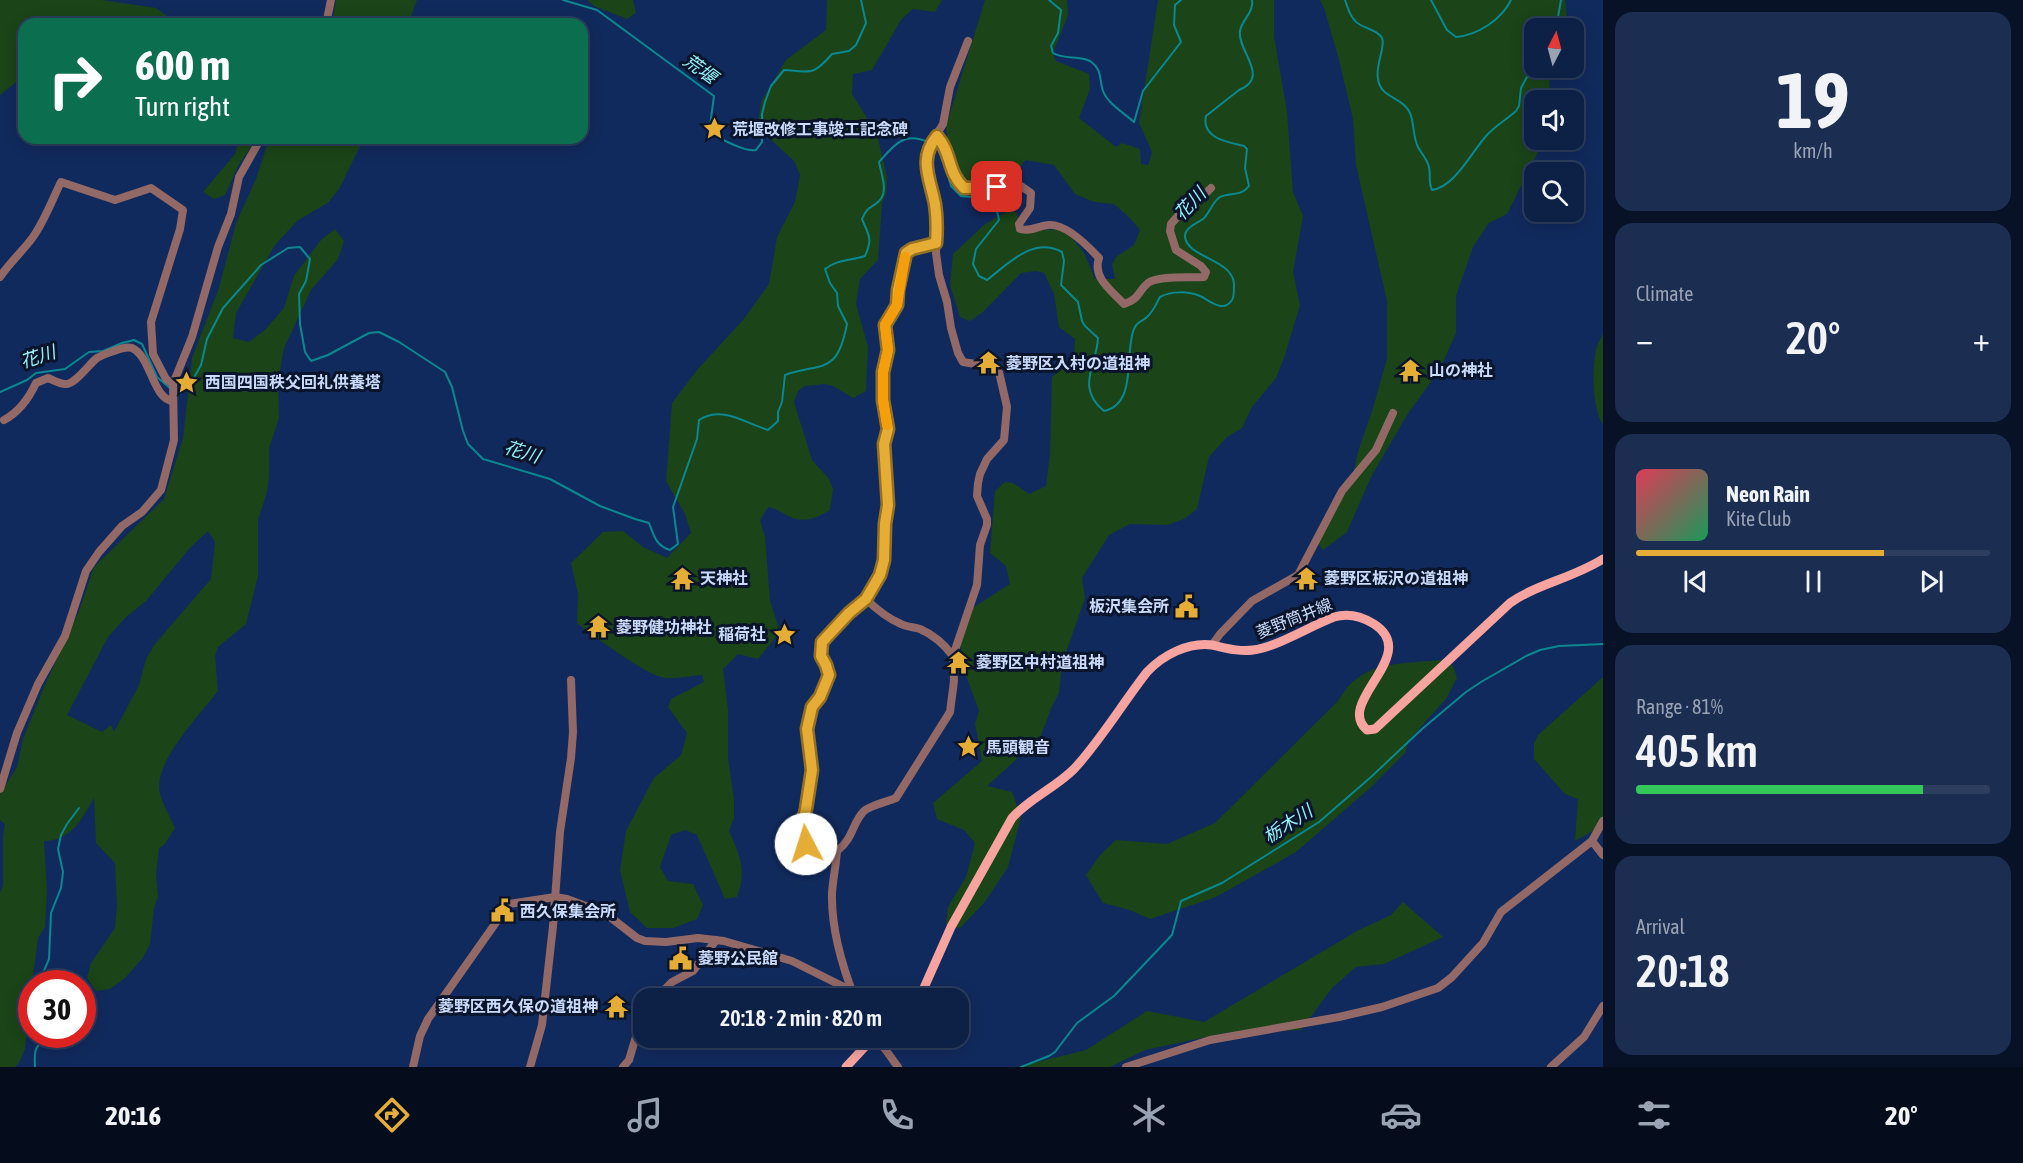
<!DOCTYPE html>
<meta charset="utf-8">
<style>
body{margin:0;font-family:"Asap Condensed","Noto Sans JP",sans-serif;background:#1b2d51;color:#f1f3f6;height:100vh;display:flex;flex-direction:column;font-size:22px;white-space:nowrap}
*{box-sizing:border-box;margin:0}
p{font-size:20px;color:#9aa3b3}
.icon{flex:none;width:33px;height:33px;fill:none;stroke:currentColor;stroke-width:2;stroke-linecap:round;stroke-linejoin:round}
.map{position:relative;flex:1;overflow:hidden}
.sheet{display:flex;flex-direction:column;gap:12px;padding:12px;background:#071226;width:420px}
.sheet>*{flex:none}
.banner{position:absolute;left:18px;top:18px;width:570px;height:126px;border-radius:18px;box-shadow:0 3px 15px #0003,0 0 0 2px #2d3e5f;background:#0b6e4f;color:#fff;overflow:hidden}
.needle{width:39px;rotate:6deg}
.fabs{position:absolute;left:1524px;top:18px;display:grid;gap:12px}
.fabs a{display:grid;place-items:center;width:60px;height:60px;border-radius:12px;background:#0d2046;box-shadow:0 3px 15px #0003,0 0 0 2px #2d3e5f;font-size:30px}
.speed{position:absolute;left:18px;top:970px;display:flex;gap:12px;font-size:30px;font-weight:700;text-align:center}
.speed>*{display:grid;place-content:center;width:78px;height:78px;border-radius:50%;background:#0d2046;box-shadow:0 3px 15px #0003,0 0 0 2px #2d3e5f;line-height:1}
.speed .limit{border:9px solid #d22;background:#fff;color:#111}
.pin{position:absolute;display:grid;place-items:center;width:51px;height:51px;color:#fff;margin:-26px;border-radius:12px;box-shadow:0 3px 9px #0006}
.me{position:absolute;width:66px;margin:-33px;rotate:355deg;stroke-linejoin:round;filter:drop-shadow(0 0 4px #0008)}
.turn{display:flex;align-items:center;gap:21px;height:126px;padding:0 18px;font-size:27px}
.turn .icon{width:78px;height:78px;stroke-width:2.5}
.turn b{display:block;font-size:42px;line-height:51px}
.big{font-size:45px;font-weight:600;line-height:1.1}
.sheet .tile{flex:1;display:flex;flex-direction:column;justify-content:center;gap:9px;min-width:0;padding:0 21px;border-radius:18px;background:#1b2d51}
.sheet .dial{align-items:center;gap:0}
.dial b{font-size:78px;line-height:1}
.song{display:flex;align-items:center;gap:18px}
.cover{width:72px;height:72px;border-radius:9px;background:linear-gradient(135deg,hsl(350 70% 55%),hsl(150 70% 35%))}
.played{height:6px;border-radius:3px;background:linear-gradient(90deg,#e5ad35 70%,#2d3e5f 70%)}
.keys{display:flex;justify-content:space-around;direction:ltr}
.heat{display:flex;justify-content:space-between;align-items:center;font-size:33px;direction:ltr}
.charge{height:9px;border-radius:4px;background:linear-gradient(90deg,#34c759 81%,#2d3e5f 0)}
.trip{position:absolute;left:633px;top:988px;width:336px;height:60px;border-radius:18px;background:#0d2046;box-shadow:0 3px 15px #0003,0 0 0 2px #2d3e5f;font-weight:600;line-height:60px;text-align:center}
.menu{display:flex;height:96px;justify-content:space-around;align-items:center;background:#050d1c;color:#9aa3b3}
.menu .icon{width:42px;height:42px}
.menu .current{color:#e5ad35}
.menu b{font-size:27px;color:#f1f3f6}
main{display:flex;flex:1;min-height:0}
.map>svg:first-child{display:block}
</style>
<main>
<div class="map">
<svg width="1603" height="1067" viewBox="0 0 1603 1067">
<rect width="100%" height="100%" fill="#112a5d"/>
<g fill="#1b4418" fill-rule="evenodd">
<polygon points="0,0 102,0 156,8 178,24 24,24 24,76 0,95"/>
<polygon points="336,0 417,0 408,24 332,24"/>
<polygon points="587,0 633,0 636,13 627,19 594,6"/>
<path d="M827 0H942L935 12 913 9 901 20 872 70 853 74 852 94 877 134 887 177 886 194 882 204 878 260 860 279 856 304 868 347 866 391 853 398 833 386 825 384 805 386 798 391 794 402 812 460 829 479 833 489 830 510C820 516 809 522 796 519 787 517 780 509 768 507L760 520 765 537 770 601 780 632 758 659 738 654 723 669 728 710V758L734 799V818L729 831C740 856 747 870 737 897L725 899 697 835 685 830 671 835 660 867 668 881 693 884 703 905 697 919 673 928H647L630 912 620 870 626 831 654 778 681 755 687 733 668 707 671 699 704 682 702 675C690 676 676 679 665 678 645 675 594 636 577 623L578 594 571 563 603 532 623 531 643 547 667 558 691 533 685 514 666 481 672 403 697 370 743 320 769 284 777 237 795 202 800 175 794 161 757 127 762 100 786 60 826 30Z"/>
<polygon points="985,0 1067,0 1068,15 1053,53 1056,61 1089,74 1090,89 1079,118 1116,147 1122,143 1140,149 1141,164 1148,165 1152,152 1139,123 1158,0 1274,0 1274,36 1287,112 1293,192 1303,216 1293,272 1300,305 1284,358 1276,378 1252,407 1242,428 1227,437 1209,457 1197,509 1184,519 1167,525 1130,524 1109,535 1082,578 1085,598 1062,664 1059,693 1052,706 1040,738 987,786 1012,792 1021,817 1008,867 984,903 960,928 946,924 948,907 966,877 975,843 964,830 937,819 933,803 982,761 975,724 979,711 964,670 959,633 971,609 1010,584 1006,566 990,553 995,491 1005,482 1013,483 1029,494 1046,486 1050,454 1052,377 1074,357 1075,339 1059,327 1054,294 1044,273 1036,271 1021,273 983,312 970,321 960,317 950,285 953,254 984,225 1011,209 1017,214 1023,229 1066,230 1084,253 1095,279 1115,279 1112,264 1116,257 1134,245 1140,230 1130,218 1114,204 1094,202 1075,194 1054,165 1026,160 997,194 980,192 966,183 951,167 946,126"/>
<polygon points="1320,0 1565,0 1568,28 1534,28 1534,68 1551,68 1549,84 1552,100 1534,100 1534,140 1544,140 1507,214 1489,223 1473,247 1456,296 1456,333 1440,369 1407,415 1386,451 1371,477 1347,532 1323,550 1318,543 1352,480 1358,452 1373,408 1387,359 1387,301 1356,165 1353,119 1338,56 1324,8"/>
<polygon points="239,138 257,138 238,166 225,195 214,199 203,192 235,154"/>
<path d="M295 138H364L339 189 329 202 297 221 275 245 236 313 233 338 249 342 265 330 284 308 294 276 321 240 335 229 344 241 338 259 311 290 284 348 278 381 279 418 269 448V477L267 492 258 520V576L246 624 218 647 215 656 218 691C200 715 152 763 160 794 163 805 170 817 175 828L164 845 159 848 156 875 158 896 154 908 150 944 142 959 125 978 110 989 96 991 87 978 91 963 115 928 117 905 115 863 96 843 94 798C82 819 71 841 44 841L47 891 45 927 38 938 32 984 25 1049 19 1063 15 1067H0V893L3 885V836L5 824 0 820V794L17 767 23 739 44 687 79 611 94 567 164 499 183 438 192 358 219 288 236 223 256 179 268 142 285 141ZM208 531 215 542 211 579 155 644 146 659 139 685 114 732 111 725 102 732 67 715 108 637 126 617 146 601 189 549Z"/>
<path d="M1603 333V425C1592 407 1592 371 1596 350 1597 344 1601 339 1603 333Z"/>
<path d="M1441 660C1453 662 1454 667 1457 678L1446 699 1409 740 1405 753 1370 788 1296 852 1216 897 1150 919 1130 910 1103 903 1086 875 1101 854 1116 840 1167 844 1215 823 1337 702C1342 695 1348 685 1355 680 1378 661 1413 663 1441 660Z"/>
<polygon points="1603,677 1603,825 1575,841 1578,799 1565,794 1534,759 1534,744 1538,735"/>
<polygon points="1403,902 1443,937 1384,964 1356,967 1332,988 1301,1030 1225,1033 1145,1050 1110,1067 1017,1067 1086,1050 1147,1011 1204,1022 1357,931 1391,915"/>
</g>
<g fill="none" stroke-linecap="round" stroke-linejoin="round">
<g stroke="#0b8890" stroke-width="2">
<path d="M563 0 597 10 714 96 709 133C722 139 744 152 756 150L762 142V114L765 102 771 86 784 70C811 72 813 76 832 54L849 51 856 45 866 23 861 0"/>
<path d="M1049 0 1061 10 1058 33 1051 46 1053 53C1064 60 1079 55 1090 61 1103 70 1099 80 1103 91 1108 104 1124 113 1134 122L1143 91 1181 42 1174 25 1175 5 1181 0"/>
<path d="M1345 0C1348 9 1351 19 1359 24 1366 29 1378 30 1382 38 1386 45 1375 66 1378 79 1381 99 1401 96 1409 111 1415 122 1412 135 1418 147 1421 153 1427 159 1429 167 1431 175 1428 182 1432 190 1455 187 1472 151 1487 135 1496 125 1506 120 1516 111L1519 106 1521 88 1534 64"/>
<path d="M1431 0 1447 30 1456 37C1478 35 1501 20 1511 0"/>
<polyline points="1556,28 1561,0"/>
<path d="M944 161 951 186 961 196 981 198 995 202 999 220 976 249 973 264 979 276 987 280C1008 264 1033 236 1062 252L1064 261 1061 285 1078 302 1082 321 1085 326 1098 338C1097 365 1075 387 1104 411 1138 404 1124 352 1134 329 1137 321 1142 322 1147 317 1153 312 1156 304 1160 297 1171 291 1188 291 1200 296 1209 300 1223 314 1232 300 1234 297 1234 292 1234 287 1236 259 1188 259 1185 237 1184 228 1197 223 1203 219 1210 213 1212 202 1220 197 1230 192 1241 197 1249 186L1245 168 1247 149 1244 146C1227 142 1201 138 1206 116L1239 90C1271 77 1237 51 1240 31 1242 19 1254 13 1252 0"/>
<polyline points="0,392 27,380 36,373 65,369 89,352 103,351 122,343 134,340 142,344 157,377 171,389"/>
<path d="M176 392 180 394 191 383 201 365 207 339 223 308 261 265 288 248 300 247 310 259 306 281 299 294 300 324 305 352 311 361 328 355 369 333 379 332 399 342 445 372 452 387 463 431 468 444 483 459 550 479 600 506 635 519 649 523C654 536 656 546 670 550L678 544 673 507 697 439 699 420C722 405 745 423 768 430L778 421V412L782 402 785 375C824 362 837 375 847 324L838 306 837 293 830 283 825 269C838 259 850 261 865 256 873 238 869 236 862 219 868 205 871 209 879 201 889 191 881 174 879 162 894 145 904 131 928 142"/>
<polyline points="40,984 41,978 49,959 51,913 61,888 63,872 58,849 61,835 67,824 79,808"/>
<path d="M35 1067C34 1048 35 1048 48 1035"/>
<polyline points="1021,1067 1049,1056 1055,1052 1077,1023 1114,996 1172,935 1181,901 1222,883 1319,822 1371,777 1422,729 1466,692 1481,682 1526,656 1540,650 1559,646 1603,644"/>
</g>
<g stroke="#926967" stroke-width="8">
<polyline points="326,24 331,0"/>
<path d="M937 136C952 153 947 172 964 188L1021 186 1031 193 1030 208 1019 224 1020 229C1031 232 1037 226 1048 225 1065 223 1088 246 1099 258 1092 278 1112 291 1124 304 1140 299 1137 292 1148 283 1158 275 1190 278 1204 277L1206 272 1201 266 1176 250 1170 231 1171 224 1178 216 1189 210 1211 188"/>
<path d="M0 277C10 262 23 251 33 237 45 220 52 200 61 182L115 200 151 188 183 210 180 229 151 322 153 354 166 379 173 384"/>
<path d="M4 420C19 412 29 398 36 383L48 378C53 380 60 384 65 384 75 385 88 365 97 358 102 355 108 353 114 351 119 349 126 346 132 348 151 356 153 400 173 401"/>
<path d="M866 599C877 610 887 618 901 624 907 627 914 627 920 629 934 635 944 644 953 656"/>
<polyline points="1212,645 1220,634 1252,601 1298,575 1342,491 1376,450 1393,413"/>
<polyline points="0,789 17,733 38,684 65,636 86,571 99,552 122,526 142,512 161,490 174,440 173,384 192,337 218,247 231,214 239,177 261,138"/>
<polyline points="1592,841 1603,855"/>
<path d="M837 851C821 849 811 850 801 836L812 769 807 729 812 707 820 697 829 675 826 665 821 656 822 642 849 613 866 599 880 575 884 560V541L888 505 884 444 888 429 883 400V372L888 350 885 325 897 305 898 290 906 253 912 249 936 243"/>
<polyline points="655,999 672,982 693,971 716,940"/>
<path d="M855 999C842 966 831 929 832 893 833 879 836 865 837 851 854 838 852 823 864 811 869 806 889 801 896 798L950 712 954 681 953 656 977 585 980 545 987 525V519L977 496 978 483 980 474 987 459 1004 440 1007 407 999 372 994 367 963 362 958 353 951 328 947 302 939 275 936 253 937 224 935 204 926 170V160L927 150 943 124 950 87 968 41"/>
<polyline points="875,1038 885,1049 898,1067"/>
<polyline points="413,1067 420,1036 428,1019 509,904 555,897 567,899 605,913 637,938 645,941 666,942 698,938 724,941 792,961 852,991"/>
<polyline points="530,1067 542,1025 553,926 560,832 571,758 573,732 571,680"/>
<polyline points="623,1067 629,1060 644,1010"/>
<polyline points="1126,1067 1210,1040 1339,1017 1382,1007 1438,988 1452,977 1483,943 1501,912 1592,841 1603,821"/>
<polyline points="1551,1067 1584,1037 1603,1006"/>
</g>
<g stroke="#f7a39f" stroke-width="9">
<path d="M919 999 951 927 1012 818C1030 798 1055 788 1074 769 1101 740 1122 704 1147 672 1163 655 1188 642 1212 645 1226 648 1239 652 1253 650 1277 647 1310 626 1334 617 1348 613 1361 616 1374 624 1422 655 1334 702 1367 730L1375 729 1510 603C1537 584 1573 578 1603 559"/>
<polyline points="846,1067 873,1038"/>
</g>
</g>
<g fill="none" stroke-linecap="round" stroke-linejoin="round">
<defs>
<path id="route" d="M806 844 801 836V829L806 809 812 770 807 729 812 707 820 697 829 675 826 665 821 656 822 642 849 613 866 599 880 575 884 560 885 524 888 505 884 444 888 429 883 400V372L888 350 885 325 897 305 898 290 906 253 912 249 936 243C937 230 937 217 935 204 930 178 918 159 937 136 952 153 947 172 964 188L997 187"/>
</defs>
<use href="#route" stroke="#957022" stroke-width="15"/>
<use href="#route" stroke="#e5ad35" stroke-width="10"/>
<polyline stroke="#f59e0b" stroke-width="10" points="887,425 883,400 883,372 888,350 885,325 897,305 905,257"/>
</g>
<defs>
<symbol id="sight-bare" viewBox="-9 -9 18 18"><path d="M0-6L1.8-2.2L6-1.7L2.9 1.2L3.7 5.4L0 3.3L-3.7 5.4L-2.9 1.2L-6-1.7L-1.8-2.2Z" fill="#e5ad35" stroke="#0a152b" stroke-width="2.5" paint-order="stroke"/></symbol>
<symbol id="temple-bare" viewBox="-9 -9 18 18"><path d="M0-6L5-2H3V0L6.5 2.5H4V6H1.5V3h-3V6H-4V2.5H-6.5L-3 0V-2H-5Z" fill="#e5ad35" stroke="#0a152b" stroke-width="2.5" paint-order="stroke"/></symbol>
<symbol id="civic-bare" viewBox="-9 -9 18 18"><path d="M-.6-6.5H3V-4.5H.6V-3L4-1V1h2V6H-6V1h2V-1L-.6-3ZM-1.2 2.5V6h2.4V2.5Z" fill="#e5ad35" stroke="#0a152b" stroke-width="2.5" paint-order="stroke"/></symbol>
</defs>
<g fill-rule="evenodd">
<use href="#sight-bare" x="698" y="112" width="33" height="33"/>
<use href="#temple-bare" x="972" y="346" width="33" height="33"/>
<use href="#temple-bare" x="1394" y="354" width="33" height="33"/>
<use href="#sight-bare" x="170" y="366" width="33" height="33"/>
<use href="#temple-bare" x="666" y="562" width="33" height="33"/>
<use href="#temple-bare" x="1290" y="562" width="33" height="33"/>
<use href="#civic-bare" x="1170" y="590" width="33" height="33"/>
<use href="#temple-bare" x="582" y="610" width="33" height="33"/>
<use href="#sight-bare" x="768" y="618" width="33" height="33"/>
<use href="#temple-bare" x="942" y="646" width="33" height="33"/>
<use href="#sight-bare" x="952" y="730" width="33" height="33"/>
<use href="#civic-bare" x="486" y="894" width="33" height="33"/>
<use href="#civic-bare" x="664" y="942" width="33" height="33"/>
<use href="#temple-bare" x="600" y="990" width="33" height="33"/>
</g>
<g text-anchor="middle" stroke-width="6" stroke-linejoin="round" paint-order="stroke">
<g font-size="16" font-weight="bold" fill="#c9dafa" stroke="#0a152b" text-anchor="start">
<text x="732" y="135">荒堰改修工事竣工記念碑</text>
<text x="1006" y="369">菱野区入村の道祖神</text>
<text x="1429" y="376">山の神社</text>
<text x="205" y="388">西国四国秩父回礼供養塔</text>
<text x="700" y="584">天神社</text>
<text x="1324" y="584">菱野区板沢の道祖神</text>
<text x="1169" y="612" text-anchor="end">板沢集会所</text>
<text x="616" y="633">菱野健功神社</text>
<text x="766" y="640" text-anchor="end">稲荷社</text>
<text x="976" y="668">菱野区中村道祖神</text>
<text x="986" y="753">馬頭観音</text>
<text x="520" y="917">西久保集会所</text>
<text x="698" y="964">菱野公民館</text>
<text x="598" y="1012" text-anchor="end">菱野区西久保の道祖神</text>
</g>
<g font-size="16" fill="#c9dafa" stroke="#0a152b">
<text transform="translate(1294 618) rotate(-22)" y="6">菱野筒井線</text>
</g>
<g font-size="18" font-style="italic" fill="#94f1f9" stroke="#0a152b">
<text transform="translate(700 69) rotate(36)" y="6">荒堰</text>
<text transform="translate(1190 204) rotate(-47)" y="6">花川</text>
<text transform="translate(38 357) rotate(-18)" y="6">花川</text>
<text transform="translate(522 452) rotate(17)" y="6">花川</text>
<text transform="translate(1288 824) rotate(-33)" y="6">栃木川</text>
</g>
</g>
</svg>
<div class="fabs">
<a><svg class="needle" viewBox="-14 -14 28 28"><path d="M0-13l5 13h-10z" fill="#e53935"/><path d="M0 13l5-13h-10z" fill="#9aa3b3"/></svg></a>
<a><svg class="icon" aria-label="sound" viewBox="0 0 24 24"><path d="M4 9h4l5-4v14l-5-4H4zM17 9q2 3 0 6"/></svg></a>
<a><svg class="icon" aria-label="search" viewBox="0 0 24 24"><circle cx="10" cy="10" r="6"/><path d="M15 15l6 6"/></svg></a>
</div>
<div class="speed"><div class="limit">30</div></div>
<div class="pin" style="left:997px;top:187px;background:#d93025"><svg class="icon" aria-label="arrive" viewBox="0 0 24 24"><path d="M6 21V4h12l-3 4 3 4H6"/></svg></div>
<svg class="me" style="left:806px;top:844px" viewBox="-20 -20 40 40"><circle r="19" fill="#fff"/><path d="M0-13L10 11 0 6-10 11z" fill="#e5ad35"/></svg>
<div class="trip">20:18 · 2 min · 820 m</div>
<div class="banner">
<div class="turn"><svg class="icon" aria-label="right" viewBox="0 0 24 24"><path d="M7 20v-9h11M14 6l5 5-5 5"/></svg><div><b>600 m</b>Turn right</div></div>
</div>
</div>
<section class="sheet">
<div class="tile dial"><b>19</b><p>km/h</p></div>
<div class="tile"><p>Climate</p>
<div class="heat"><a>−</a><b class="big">20°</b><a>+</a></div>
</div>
<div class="tile">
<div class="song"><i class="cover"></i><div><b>Neon Rain</b><p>Kite Club</p></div></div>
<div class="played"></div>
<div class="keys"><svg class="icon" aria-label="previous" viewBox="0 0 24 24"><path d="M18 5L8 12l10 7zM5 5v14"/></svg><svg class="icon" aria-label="pause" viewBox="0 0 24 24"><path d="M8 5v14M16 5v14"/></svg><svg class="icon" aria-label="next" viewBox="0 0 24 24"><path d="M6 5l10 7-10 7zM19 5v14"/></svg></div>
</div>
<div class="tile"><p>Range · 81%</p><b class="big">405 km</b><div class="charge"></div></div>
<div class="tile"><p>Arrival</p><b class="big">20:18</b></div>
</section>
</main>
<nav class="menu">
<b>20:16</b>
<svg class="icon current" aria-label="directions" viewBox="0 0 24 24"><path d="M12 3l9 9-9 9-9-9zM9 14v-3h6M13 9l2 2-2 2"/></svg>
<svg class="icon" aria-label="music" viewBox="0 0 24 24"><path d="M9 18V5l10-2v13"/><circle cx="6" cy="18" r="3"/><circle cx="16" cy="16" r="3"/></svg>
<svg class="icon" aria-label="phone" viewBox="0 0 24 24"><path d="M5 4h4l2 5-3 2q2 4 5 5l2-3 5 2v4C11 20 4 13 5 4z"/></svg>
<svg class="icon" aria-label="climate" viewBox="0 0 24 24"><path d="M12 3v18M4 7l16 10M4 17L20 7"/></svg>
<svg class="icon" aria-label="car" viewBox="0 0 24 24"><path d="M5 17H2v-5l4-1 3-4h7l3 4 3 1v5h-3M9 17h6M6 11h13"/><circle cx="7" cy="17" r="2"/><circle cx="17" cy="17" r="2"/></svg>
<svg class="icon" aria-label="filters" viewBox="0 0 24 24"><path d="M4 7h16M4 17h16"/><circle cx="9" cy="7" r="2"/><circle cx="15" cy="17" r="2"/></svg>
<b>20°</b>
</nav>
